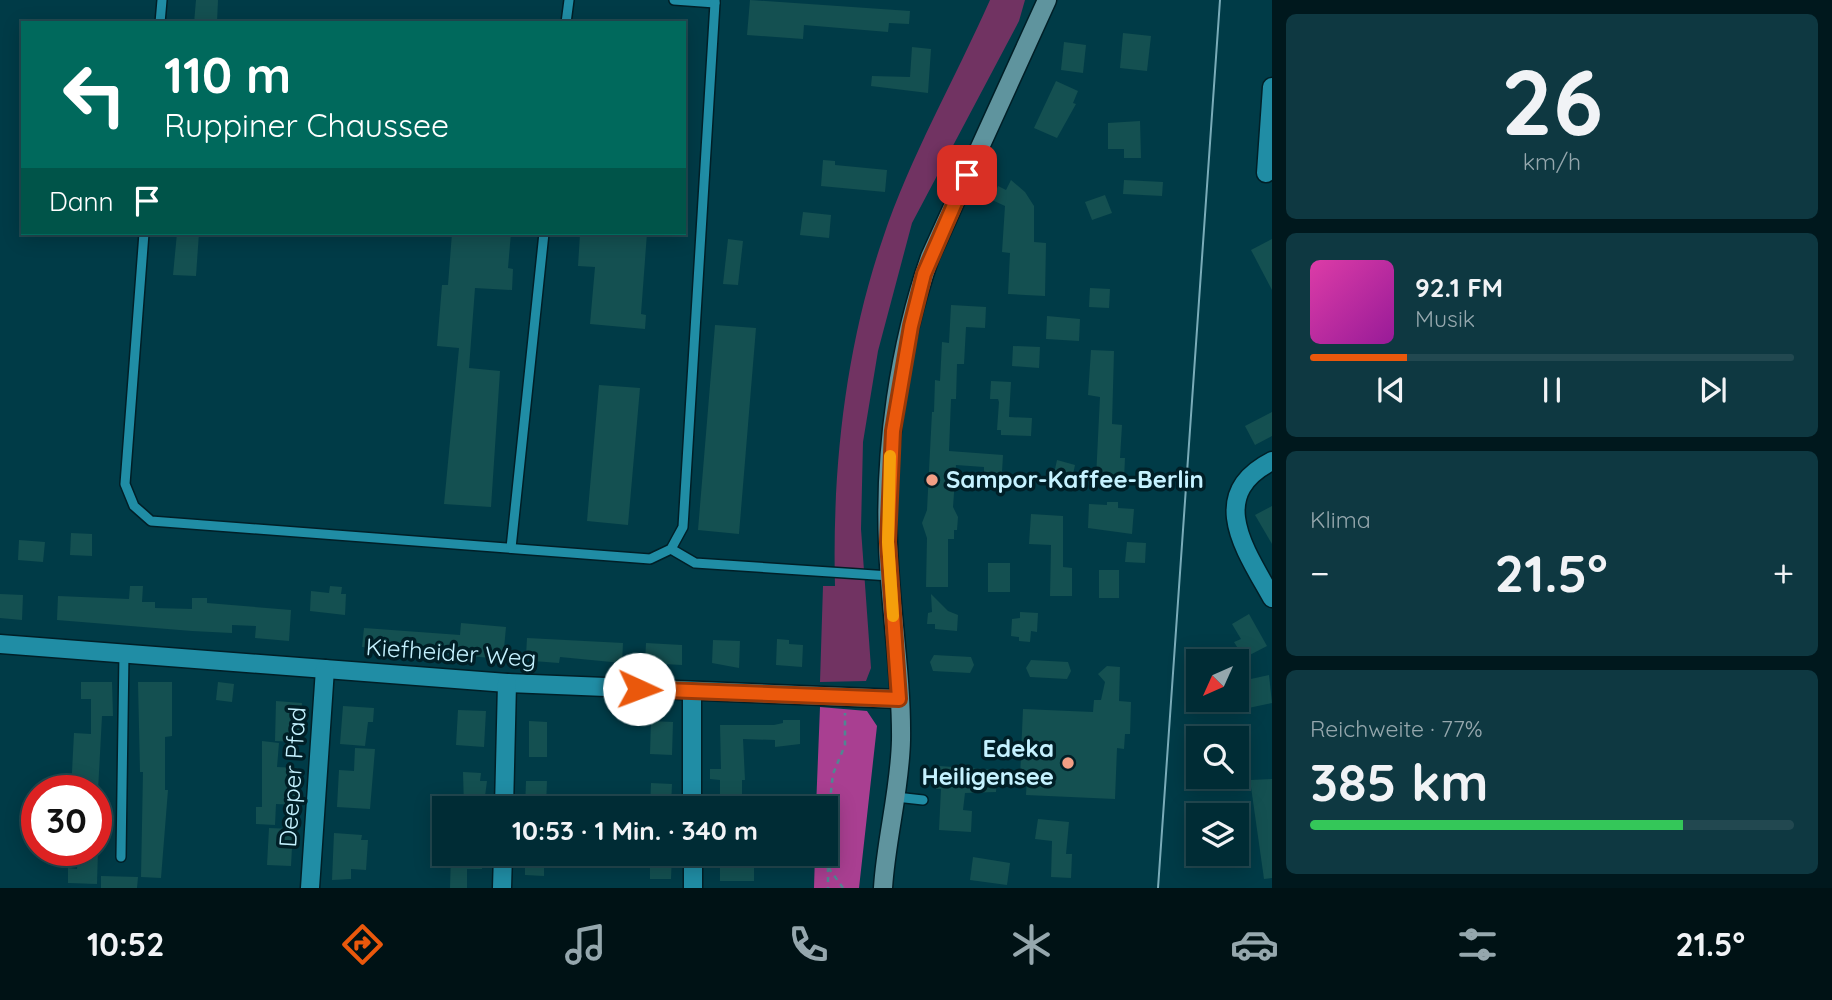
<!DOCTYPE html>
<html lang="de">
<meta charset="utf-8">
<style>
body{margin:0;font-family:Quicksand,sans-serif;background:#0e3841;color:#f1f3f6;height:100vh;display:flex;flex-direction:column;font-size:26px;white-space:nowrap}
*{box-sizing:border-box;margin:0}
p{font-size:23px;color:#95a7ad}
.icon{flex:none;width:38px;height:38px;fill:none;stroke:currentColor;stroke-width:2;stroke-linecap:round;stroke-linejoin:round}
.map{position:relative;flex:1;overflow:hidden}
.drawer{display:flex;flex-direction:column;gap:14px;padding:14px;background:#00181d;width:560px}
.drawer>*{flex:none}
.top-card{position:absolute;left:21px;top:21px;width:665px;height:214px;border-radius:0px;box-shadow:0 4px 18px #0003,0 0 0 2px #224850;background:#00695c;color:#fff;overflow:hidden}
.needle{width:46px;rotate:225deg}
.controls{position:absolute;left:1186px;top:649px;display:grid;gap:14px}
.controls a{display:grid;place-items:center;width:63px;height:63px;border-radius:0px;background:#002c35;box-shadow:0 4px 18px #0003,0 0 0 2px #224850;font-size:35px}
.speed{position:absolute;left:21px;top:775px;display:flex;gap:14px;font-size:35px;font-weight:700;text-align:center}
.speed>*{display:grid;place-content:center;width:91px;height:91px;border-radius:50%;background:#002c35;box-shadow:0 4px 18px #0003,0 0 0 2px #224850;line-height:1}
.speed .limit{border:10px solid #d22;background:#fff;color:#111}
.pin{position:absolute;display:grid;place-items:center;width:60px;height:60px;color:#fff;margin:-30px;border-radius:14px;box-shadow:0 4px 10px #0006}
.me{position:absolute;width:77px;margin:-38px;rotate:92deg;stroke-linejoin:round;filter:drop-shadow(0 0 5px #0008)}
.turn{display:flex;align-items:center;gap:24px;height:147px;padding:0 28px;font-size:32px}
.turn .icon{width:91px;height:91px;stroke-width:2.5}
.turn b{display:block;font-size:49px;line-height:60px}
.then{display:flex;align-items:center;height:66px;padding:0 28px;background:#0003;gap:14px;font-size:26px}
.big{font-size:52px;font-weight:800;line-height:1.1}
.drawer .widget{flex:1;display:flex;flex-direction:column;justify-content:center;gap:10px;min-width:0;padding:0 24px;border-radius:10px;background:#0e3841}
.drawer .dial{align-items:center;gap:0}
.dial b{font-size:91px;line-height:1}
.song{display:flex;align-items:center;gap:21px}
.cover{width:84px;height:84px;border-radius:10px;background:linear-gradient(135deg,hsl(320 70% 55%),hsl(300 70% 35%))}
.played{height:7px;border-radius:4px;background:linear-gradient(90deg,#ea580c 20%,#224850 20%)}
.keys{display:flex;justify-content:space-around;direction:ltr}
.heat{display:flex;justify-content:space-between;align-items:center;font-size:38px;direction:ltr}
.charge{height:10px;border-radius:5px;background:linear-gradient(90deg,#34c759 77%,#224850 0)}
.trip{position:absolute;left:432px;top:796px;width:406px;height:70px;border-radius:0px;background:#002c35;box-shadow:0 4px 18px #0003,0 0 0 2px #224850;font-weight:800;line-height:70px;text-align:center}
.menu{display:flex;height:112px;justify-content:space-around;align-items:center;background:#001215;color:#95a7ad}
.menu .icon{width:49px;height:49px}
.menu .active{color:#ea580c}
.menu b{font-size:32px;color:#f1f3f6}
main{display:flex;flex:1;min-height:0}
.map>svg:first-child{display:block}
</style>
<main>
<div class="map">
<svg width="1272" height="888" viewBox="0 0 1272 888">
<rect width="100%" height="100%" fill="#003b47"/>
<path fill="#713362" d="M990 0H1025L1019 21 912 223 878 351 863 442 861 529 871 668 866 681 820 682 823 586H835C832 471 845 348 883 238 910 157 955 79 990 0Z"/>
<polygon fill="#a93f91" points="820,707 867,711 877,726 859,888 814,888 815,854 826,854 826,808 816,808"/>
<g fill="#145051">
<polygon points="196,0 218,0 217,23 194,23"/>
<polygon points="750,0 910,11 909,24 889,23 888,32 804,25 803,39 747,35"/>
<polygon points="1123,33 1151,36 1147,71 1120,68"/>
<polygon points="1064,42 1086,45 1083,73 1061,70"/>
<polygon points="912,47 931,49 928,93 871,86 872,76 910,77"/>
<polygon points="1056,81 1078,91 1073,103 1076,104 1057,138 1034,128"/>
<polygon points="1140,121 1141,158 1124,158 1124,149 1108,149 1108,123"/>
<polygon points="823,160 835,161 835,165 887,170 885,192 821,186"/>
<polygon points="1011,180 1025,192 1034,206 1034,242 1046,243 1045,296 1008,294 1010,253 1002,252 1005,206 992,200 998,186 1006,190"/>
<polygon points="1124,180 1163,182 1162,196 1123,194"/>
<polygon points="1105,195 1112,213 1092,220 1085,202"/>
<polygon points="803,212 831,215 829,238 800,235"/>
<polygon points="177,233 199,233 196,276 173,275"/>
<polygon points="452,233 511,233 508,268 513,269 512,290 475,288 469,368 500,371 491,507 444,504 459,348 437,346 442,285 448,285"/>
<polygon points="598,233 647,233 641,314 646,315 645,329 590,324 595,267 578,266 580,234 598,236"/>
<polygon points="728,239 743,241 738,285 723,284"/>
<polygon points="1272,239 1272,290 1251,250"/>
<polygon points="1090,288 1110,289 1109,308 1089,307"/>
<polygon points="951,305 986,307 985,328 966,327 964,364 957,364 956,399 951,399 949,451 1003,455 1001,489 989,488 990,472 984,472 984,467 956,465 953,507 958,517 957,530 954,530 954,539 948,539 948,587 926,587 927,538 922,523 927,510 932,412 934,412 935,380 940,381 942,342 949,343"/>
<polygon points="1047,316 1080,319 1079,341 1046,339"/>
<polygon points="715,325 756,328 739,534 698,530"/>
<polygon points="1013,346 1040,347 1039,368 1012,366"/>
<polygon points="1091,350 1114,351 1112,424 1122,425 1120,458 1125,458 1124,480 1096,478 1100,397 1088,395"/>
<polygon points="991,381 1011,382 1009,417 1032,418 1031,436 1001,435 1001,430 997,430 999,402 998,399 990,399"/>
<polygon points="599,385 640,388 628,525 587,521"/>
<polygon points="1272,412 1272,436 1255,445 1245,426"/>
<polygon points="1057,460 1075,465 1072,479 1054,474"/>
<polygon points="1107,502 1118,502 1118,508 1134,509 1132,534 1088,528 1089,504 1107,505"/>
<polygon points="1272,506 1272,544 1255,515"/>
<polygon points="1031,514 1063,516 1063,567 1072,568 1072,596 1050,596 1051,545 1029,544"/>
<polygon points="71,533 92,534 92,556 70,555"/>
<polygon points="19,540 45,542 43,562 18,560"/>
<polygon points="1127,542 1146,543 1145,563 1125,562"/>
<rect x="988" y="563" width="22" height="29"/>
<rect x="1099" y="570" width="20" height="28"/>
<polygon points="130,586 143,586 142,602 155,602 155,608 192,609 192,598 207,598 207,603 291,610 289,641 255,638 256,626 232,625 232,633 192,631 57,620 58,596 129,599"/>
<polygon points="330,586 342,587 341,594 346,594 345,615 310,611 311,591 329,593"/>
<polygon points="0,594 23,595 22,620 0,618"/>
<polygon points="931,594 948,611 958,615 957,631 935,629 935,624 927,624 928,613 932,612"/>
<polygon points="1020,612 1038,613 1037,632 1031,631 1030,642 1019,641 1019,637 1011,636 1012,619 1020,618"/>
<polygon points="1249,614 1267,646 1244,658 1234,642 1241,639 1232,624"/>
<polygon points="461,623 506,627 503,659 362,647 364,628 460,635"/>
<polygon points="527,638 623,643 622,663 560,657 559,663 533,661 533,657 526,656"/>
<polygon points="777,639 789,640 789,644 803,645 802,667 776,665"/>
<polygon points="713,640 740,641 739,668 712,663"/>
<polygon points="646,643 682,645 682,665 645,663"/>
<polygon points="934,655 971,657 974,665 970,673 933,671 930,662"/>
<polygon points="1031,660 1068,662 1071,671 1067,679 1030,677 1026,668"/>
<polygon points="1107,666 1120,667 1119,701 1131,702 1130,734 1125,734 1124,749 1117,748 1115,799 1026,795 1027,778 1020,778 1023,709 1093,712 1094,700 1101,700 1105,682 1098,674"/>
<polygon points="1269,675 1272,703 1239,710 1237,682"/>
<polygon points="81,682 112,682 113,716 102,716 98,791 71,791 74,733 91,734 91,699 81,699"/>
<polygon points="138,682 172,682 172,736 165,737 165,790 168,790 161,878 141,877 143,772 140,772"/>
<polygon points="218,682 234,684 232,702 216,700"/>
<polygon points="276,701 302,703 299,742 275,741"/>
<polygon points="343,706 374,708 373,722 368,722 365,746 340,744"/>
<polygon points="458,710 486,711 484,747 456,745"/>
<polygon points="783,720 800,720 800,744 775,747 775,740 743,739 745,780 742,780 742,795 720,795 720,780 710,779 710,769 721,769 720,725 774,725 783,723"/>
<polygon points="529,721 547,722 547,757 529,757"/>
<polygon points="651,721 673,722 672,755 650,754"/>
<polygon points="262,741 279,743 277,767 298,768 296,805 276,804 275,825 256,824 256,807 262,807"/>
<polygon points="355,748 375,749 370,809 337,807 339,770 354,771"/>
<polygon points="939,766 997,770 996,792 965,793 963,810 972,811 971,832 939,830 941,789 936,789"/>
<polygon points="463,772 481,773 480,781 487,781 484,804 477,804 476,808 464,808"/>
<polygon points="1272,779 1272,878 1264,879 1250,780"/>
<polygon points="526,781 547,781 546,808 525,808"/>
<polygon points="651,783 672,784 671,808 650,808"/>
<polygon points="1038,819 1069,822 1066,854 1072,854 1071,878 1051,877 1052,841 1035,839"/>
<polygon points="269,828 293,829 291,866 267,865"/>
<polygon points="334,833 362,835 361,840 368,840 366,870 351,869 351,879 332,880"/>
<polygon points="78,850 98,850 97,884 68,883 68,868 77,869"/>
<polygon points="451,854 483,854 482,869 467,869 467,888 450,888"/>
<polygon points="525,854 544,854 544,876 525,875"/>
<polygon points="650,854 672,854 671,879 650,879"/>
<rect x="720" y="854" width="34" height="27"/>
<polygon points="973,857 1010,863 1007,885 970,880"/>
<polygon points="101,876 138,877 137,888 101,888"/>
</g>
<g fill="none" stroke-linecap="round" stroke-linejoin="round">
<defs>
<g id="service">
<polyline points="674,0 715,3 715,0"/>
<polyline points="160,23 162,0"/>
<polyline points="566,23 569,0"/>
<polyline points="144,233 125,484 134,506 151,521 650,559 671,549 683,527 715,3"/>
<polyline points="511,548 544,233"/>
<polyline points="671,549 695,563 890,576"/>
<polyline points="896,797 923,800"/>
<polyline points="121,857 124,653"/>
</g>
<g id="minor">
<polyline points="1266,173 1272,87"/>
<path d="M1272 461C1205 495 1246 551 1272 598"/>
<polyline points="0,644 507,683 899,699"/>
<polyline points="692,691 692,808"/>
<polyline points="504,808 507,683"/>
<polyline points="693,854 693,888"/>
<polyline points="310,888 325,669"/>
<polyline points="502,888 503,854"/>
</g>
<path id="secondary" d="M883 888C886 839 900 790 901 740 902 675 890 610 888 544 884 450 899 346 930 257L1047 0"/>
</defs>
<use href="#service" stroke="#001f27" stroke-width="12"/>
<use href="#minor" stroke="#001f27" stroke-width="21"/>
<use href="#secondary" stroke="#001f27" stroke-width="21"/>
<g stroke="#518692" stroke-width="2.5" stroke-dasharray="5 5" stroke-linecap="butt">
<polyline points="828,867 828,888"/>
<polyline points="843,888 828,867 830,800 833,774 845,745 845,713"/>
</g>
<use href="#service" stroke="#208da5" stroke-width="9"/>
<use href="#minor" stroke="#208da5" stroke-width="18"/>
<use href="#secondary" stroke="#5f949e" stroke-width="18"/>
<polyline stroke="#7aacb9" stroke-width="2" points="1158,888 1220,0"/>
</g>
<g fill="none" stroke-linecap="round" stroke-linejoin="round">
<defs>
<polyline id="route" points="639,689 899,699 888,542 893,431 911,326 924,274 967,175"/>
</defs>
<use href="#route" stroke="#983908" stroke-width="18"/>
<use href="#route" stroke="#ea580c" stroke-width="12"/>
<polyline stroke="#f59e0b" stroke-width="12" points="890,456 888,542 893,616"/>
</g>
<g fill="#f39f85" stroke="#001f27" stroke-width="2.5">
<circle cx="932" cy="480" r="7"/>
<circle cx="1068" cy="763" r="7"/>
</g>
<g text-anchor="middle" stroke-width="7" stroke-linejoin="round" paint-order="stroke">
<g font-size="24" font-weight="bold" fill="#c5f2ff" stroke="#001f27" text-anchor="start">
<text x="946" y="488">Sampor-Kaffee-Berlin</text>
<text x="1054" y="757" text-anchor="end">Edeka<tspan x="1054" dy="28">Heiligensee</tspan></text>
</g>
<g font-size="24" fill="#c5f2ff" stroke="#001f27">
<text transform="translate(451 653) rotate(4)" y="8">Kiefheider Weg</text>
<text transform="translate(293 777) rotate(-86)" y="8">Deeper Pfad</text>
</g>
</g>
</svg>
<div class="controls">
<a><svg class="needle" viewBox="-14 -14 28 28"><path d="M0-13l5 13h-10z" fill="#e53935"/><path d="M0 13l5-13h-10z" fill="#95a7ad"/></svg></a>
<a><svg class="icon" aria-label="search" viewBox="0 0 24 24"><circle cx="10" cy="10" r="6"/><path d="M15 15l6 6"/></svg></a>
<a><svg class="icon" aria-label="layers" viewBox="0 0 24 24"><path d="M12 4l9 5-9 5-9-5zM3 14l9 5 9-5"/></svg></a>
</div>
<div class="speed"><div class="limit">30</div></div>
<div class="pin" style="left:967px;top:175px;background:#d93025"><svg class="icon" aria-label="arrive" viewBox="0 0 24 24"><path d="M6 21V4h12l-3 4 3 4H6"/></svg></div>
<svg class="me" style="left:639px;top:689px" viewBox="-20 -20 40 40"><circle r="19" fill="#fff"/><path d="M0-13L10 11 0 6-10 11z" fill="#ea580c"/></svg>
<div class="trip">10:53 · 1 Min. · 340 m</div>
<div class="top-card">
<div class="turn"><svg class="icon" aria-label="left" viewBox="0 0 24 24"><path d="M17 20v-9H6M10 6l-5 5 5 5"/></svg><div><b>110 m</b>Ruppiner Chaussee</div></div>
<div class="then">Dann<svg class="icon" aria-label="arrive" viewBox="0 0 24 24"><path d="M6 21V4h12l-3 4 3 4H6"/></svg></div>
</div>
</div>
<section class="drawer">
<div class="widget dial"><b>26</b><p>km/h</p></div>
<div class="widget">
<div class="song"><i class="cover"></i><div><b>92.1 FM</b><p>Musik</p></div></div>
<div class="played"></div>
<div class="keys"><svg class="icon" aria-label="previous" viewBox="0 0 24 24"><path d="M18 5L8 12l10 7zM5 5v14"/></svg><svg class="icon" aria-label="pause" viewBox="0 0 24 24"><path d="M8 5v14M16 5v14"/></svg><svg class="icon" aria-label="next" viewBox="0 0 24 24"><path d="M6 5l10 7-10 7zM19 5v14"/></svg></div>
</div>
<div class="widget"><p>Klima</p>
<div class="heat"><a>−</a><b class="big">21.5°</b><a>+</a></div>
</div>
<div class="widget"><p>Reichweite · 77%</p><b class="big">385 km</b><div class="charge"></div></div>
</section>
</main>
<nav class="menu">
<b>10:52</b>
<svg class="icon active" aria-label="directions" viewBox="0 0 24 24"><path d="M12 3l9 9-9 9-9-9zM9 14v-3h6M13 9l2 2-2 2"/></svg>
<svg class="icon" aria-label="music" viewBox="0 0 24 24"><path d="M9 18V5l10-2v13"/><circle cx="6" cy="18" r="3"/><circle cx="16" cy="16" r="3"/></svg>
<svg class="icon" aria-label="phone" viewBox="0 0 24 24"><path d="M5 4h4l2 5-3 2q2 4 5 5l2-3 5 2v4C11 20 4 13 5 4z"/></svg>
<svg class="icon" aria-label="climate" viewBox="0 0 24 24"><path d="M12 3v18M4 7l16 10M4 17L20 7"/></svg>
<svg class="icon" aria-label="car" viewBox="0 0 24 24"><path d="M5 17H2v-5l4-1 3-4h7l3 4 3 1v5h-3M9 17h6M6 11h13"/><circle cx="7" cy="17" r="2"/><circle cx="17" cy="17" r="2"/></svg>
<svg class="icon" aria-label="filters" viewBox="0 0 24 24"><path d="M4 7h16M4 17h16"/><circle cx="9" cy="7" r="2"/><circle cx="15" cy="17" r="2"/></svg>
<b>21.5°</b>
</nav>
